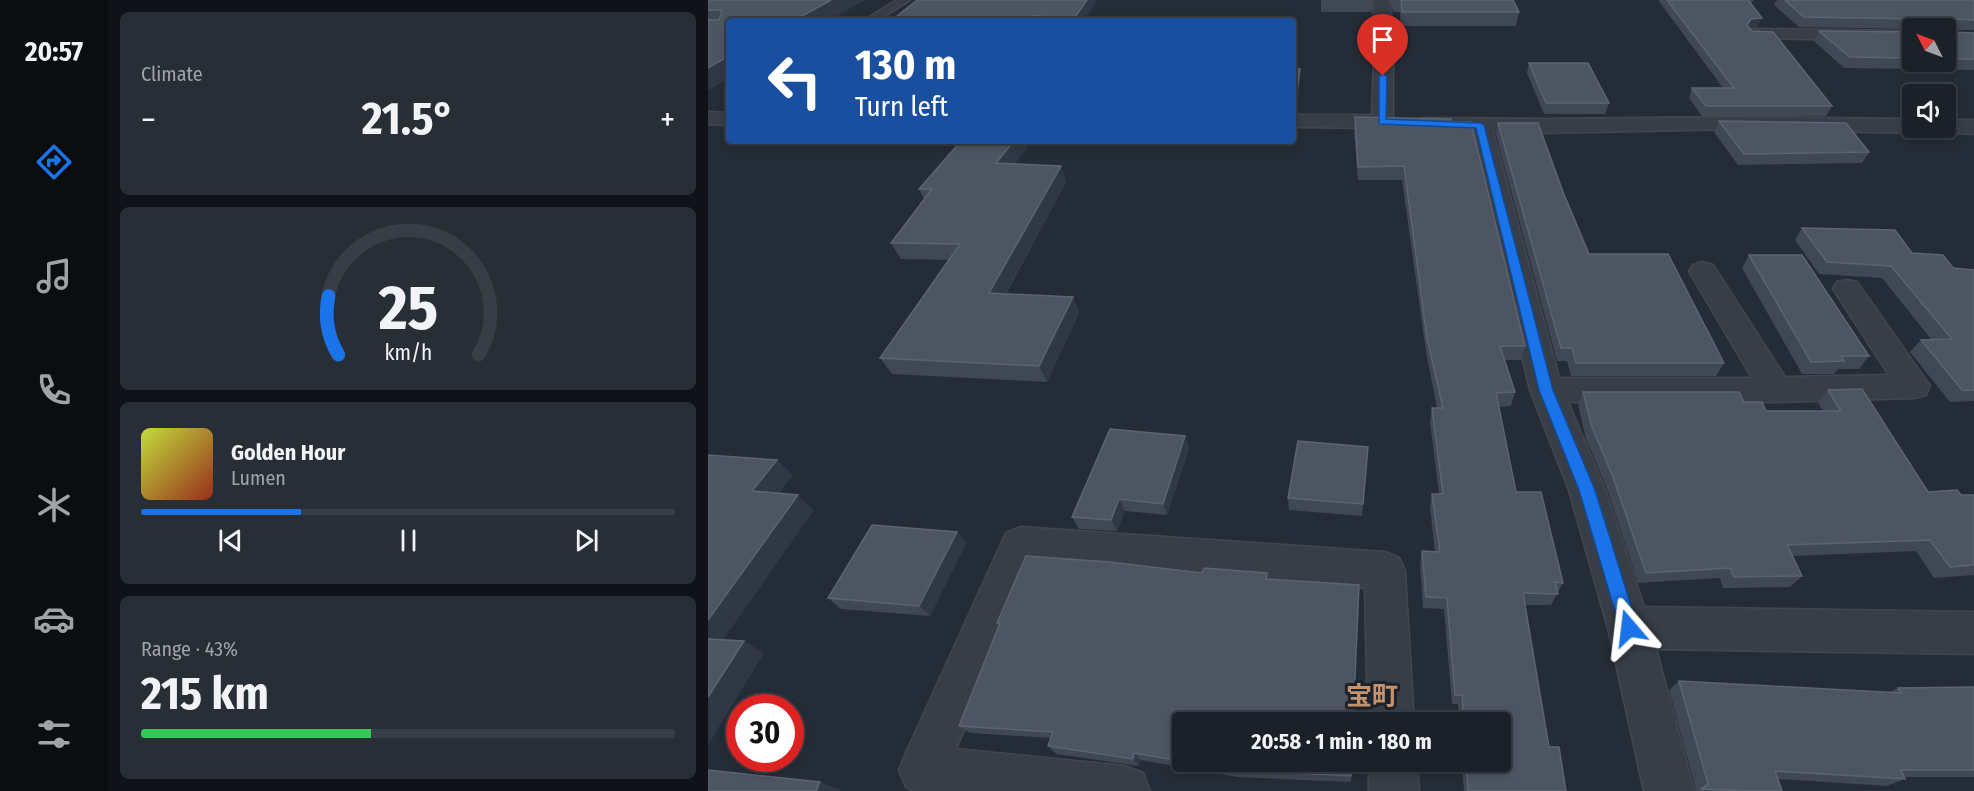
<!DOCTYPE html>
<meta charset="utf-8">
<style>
body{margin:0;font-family:"Fira Sans Condensed","Noto Sans JP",sans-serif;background:#282e35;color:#f1f3f6;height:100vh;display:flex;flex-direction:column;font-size:22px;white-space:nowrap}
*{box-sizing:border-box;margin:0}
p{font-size:20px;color:#a0a3a8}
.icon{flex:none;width:33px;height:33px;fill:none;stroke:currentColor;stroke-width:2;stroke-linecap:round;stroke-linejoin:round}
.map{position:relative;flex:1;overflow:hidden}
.details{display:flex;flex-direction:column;gap:12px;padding:12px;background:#0f1217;width:600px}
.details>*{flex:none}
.top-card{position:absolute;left:18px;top:18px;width:570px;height:126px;border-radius:6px;box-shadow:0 3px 9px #0003,0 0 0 2px #393e46;background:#1a4fa0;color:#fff;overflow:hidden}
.needle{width:39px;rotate:312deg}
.buttons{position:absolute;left:1194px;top:18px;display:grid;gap:12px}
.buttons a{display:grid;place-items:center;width:54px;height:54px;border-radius:6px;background:#1b2129;box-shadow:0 3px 9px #0003,0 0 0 2px #393e46;font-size:30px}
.speed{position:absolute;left:18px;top:694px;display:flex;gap:12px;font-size:30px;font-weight:700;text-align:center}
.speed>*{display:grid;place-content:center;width:78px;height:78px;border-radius:50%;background:#1b2129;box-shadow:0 3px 9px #0003,0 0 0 2px #393e46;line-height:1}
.speed .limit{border:9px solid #d22;background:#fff;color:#111}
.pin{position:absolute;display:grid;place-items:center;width:51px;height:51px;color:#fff;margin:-62px -26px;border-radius:50% 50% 50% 0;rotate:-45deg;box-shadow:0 0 6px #0007}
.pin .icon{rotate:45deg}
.me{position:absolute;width:66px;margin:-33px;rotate:343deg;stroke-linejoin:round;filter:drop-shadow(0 0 4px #0008)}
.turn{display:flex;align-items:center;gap:21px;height:126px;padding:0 30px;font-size:27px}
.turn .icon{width:78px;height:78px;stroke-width:2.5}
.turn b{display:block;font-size:42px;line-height:51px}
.big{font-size:45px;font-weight:700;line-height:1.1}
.details .widget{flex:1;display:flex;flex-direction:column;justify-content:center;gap:9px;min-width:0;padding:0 21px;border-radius:9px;background:#282e35}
.details .dial{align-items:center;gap:0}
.dial svg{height:156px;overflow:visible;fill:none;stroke:#393e46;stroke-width:7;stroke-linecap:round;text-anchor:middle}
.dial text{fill:#f1f3f6;stroke:none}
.song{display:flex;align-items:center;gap:18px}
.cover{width:72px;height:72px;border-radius:9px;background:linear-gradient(135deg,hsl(70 70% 55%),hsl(10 70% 35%))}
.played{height:6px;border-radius:3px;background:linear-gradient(90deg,#1a73e8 30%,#393e46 30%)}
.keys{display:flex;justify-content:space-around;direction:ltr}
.heat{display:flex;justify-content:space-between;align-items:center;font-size:33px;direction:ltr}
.charge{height:9px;border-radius:4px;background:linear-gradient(90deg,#34c759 43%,#393e46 0)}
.trip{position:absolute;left:464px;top:712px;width:339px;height:60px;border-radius:6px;background:#1b2129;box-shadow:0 3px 9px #0003,0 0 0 2px #393e46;font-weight:700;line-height:60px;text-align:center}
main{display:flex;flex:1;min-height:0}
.tabs{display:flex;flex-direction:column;width:108px;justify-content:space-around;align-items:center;background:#0b0d10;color:#a0a3a8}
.tabs .icon{width:42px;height:42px}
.tabs .selected{color:#1a73e8}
.tabs b{font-size:27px;color:#f1f3f6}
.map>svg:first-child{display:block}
</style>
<main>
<nav class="tabs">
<b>20:57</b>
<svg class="icon selected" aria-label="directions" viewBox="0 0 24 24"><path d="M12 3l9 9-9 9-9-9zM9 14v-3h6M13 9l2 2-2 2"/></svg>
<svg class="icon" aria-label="music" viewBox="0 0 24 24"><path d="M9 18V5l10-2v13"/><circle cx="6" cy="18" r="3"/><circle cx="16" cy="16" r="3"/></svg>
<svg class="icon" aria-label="phone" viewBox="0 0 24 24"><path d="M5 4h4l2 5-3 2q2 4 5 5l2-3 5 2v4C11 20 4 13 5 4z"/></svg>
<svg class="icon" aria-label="climate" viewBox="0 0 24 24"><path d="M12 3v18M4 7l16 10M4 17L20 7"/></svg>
<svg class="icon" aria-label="car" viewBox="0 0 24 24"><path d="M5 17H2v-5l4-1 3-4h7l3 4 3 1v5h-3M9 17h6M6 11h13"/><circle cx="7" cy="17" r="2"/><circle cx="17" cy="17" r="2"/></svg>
<svg class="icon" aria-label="filters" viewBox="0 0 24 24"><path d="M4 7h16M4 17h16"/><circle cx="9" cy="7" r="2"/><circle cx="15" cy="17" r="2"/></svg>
</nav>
<section class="details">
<div class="widget"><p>Climate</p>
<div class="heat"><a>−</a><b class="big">21.5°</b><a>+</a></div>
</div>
<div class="widget dial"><svg viewBox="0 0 100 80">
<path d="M14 69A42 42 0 1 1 86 69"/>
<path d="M14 69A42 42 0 0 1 9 39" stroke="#1a73e8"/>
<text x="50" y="56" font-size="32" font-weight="700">25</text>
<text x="50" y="72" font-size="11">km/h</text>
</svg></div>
<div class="widget">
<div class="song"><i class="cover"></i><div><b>Golden Hour</b><p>Lumen</p></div></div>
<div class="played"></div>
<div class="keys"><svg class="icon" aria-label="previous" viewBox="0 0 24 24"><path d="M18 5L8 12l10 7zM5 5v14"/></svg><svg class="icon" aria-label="pause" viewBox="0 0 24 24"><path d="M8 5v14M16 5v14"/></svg><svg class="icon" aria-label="next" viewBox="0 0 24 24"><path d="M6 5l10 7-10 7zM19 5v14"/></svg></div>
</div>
<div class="widget"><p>Range · 43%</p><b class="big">215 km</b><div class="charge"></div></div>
</section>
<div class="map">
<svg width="1266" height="791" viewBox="0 0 1266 791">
<rect width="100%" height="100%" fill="#242c37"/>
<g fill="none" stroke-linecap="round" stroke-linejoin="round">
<defs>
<polygon id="service" points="189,0 202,0 169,21 155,21"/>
<g id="minor">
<polygon points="665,0 681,0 685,30 685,122 682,127 674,128 585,127 585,115 664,115 667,30"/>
<polygon points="1046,29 1204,31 1204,41 1040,38 1037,34 1040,30"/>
<polygon points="0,112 21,113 21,125 0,124"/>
<polygon points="772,119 780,120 783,125 851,378 1044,378 981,271 985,265 995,262 1005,265 1077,377 1181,375 1125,289 1129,282 1139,280 1149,282 1222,386 1218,395 1206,398 1068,402 860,402 897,490 936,607 1266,612 1266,654 948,649 986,791 936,791 900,628 861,490 822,390 761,125 764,120"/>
<polygon points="312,527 677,552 691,558 697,571 706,723 660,723 657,588 324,564 248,749 417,766 435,773 442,791 207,791 198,787 191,770 198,753 298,533"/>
<polygon points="661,762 709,762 711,791 661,791"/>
</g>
<g id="tertiary">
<polygon points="1027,117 1204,119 1204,128 1214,128 1204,133 1027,129 835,133 720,130 712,129 709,124 712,119 720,118 835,119"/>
<polygon points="1266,120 1266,134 1230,132 1227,128 1238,128 1238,120"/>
</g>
</defs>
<use href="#service" stroke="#414750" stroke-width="3"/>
<use href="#minor" stroke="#414750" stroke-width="3"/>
<use href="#tertiary" stroke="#414750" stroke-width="3"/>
<use href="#service" fill="#383e47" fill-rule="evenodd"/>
<use href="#minor" fill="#383e47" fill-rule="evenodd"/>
<use href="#tertiary" fill="#383e47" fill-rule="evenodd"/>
</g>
<g fill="#404855">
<polygon points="0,0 156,0 120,21 21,21 21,78 0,90"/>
<polygon points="209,0 389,0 375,21 183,21"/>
<rect x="613" y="0" width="51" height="12"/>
<polygon points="682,0 805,0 811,12 808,26 693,26 692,12 685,12"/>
<polygon points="950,0 1046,0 1043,3 1050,27 1041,28 1124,106 1118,116 994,116 981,98 984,88 1015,88"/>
<polygon points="1069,0 1266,0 1266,30 1243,30 1243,32 1266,33 1266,70 1136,68 1106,41 1111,31 1204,32 1204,62 1238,62 1238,28 1204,28 1204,29 1091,27 1066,5"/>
<polygon points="821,63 901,103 897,114 836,114 819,73"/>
<polygon points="647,117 743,122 817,346 813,360 797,360 807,392 803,406 790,407 808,492 855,583 843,605 817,605 841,747 858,791 756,791 754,762 792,762 792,723 751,723 750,704 744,704 736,609 715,608 712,564 714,551 727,552 722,507 724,494 731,494 722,422 724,408 729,408 718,352 694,180 650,180 646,130"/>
<polygon points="1011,121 1161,152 1154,163 1030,165 1006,132"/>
<polygon points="790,123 855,192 881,254 1016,363 1008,376 863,376 859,361 849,361 788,135"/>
<polygon points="253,141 324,141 306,164 353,166 358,182 298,294 365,297 371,313 339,382 184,374 172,358 242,260 193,259 183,243 216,199 211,189"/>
<polygon points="1094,228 1204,253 1245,268 1266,270 1266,401 1242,402 1202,352 1213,340 1223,339 1174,278 1111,274 1087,240"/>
<polygon points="1041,255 1161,356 1151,369 1130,369 1126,374 1094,374 1034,268"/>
<polygon points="1120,390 1220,492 1253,495 1266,495 1266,575 1226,578 1208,551 1084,556 1094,576 1082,587 1015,588 1012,578 930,583 899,489 878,439 870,404 875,392 1036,402 1058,411 1115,411 1110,403"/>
<polygon points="477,436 481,448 459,515 417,511 409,531 371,529 364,517"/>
<polygon points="660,447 654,516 581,510 580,498"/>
<polygon points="249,532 258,543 222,616 133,609 120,598"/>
<polygon points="494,573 559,573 560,579 474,723 474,762 644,762 643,782 529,777 433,760 431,766 348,754 340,746 343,738 262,733 251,726 291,625 289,623"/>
<polygon points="971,681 1182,692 1190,688 1266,687 1266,777 1196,777 1197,779 1179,786 1070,779 1074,791 987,791 988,790 961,690"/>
</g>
<g fill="#2f3844">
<polygon points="123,0 156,0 120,21 85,21"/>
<polygon points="379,0 389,0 375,21 368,21 367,17"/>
<polygon points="1054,18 1050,27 1040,28 1039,25 1043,19"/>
<polygon points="21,56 21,78 0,90 0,68"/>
<polygon points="592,69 592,85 588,113 585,114 585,97"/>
<polygon points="306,141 324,141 295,178 288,163"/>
<polygon points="353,166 358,182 289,309 281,293"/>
<polygon points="365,297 371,313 339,382 331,366"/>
<polygon points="477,436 481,448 459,515 455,504"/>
<polygon points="69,460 85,475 61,506 44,491"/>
<polygon points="90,495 106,510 8,650 0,646 0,620"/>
<polygon points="411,499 417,511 409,531 403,520"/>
<polygon points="249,532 258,543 222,616 211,606"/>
<polygon points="36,641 56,653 0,745 0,697"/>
<polygon points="426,753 433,760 431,766 425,759"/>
<polygon points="112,782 133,790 132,791 108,791"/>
</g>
<g fill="#4c5561" stroke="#5c6470" stroke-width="1.5">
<polygon points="0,0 123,0 85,21 21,21 21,56 0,68 0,20 11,20 14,12 12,10 0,10"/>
<polygon points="209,0 379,0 367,17 323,16 320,21 183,21"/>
<polygon points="693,0 805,0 811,12 694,12"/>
<polygon points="959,0 1040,0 1054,18 1043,19 1039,25 1044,31 1065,32 1124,106 998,106 984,88 1026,88"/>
<polygon points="1077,0 1266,0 1266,20 1243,19 1243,32 1266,33 1266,59 1238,59 1238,28 1213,28 1212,19 1096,17"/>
<polygon points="1111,31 1204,32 1204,58 1142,57"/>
<polygon points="821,63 880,63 901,103 838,103"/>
<polygon points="585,69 592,69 588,96 585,97"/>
<polygon points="647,117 743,119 743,122 763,122 817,346 792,346 807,392 788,393 808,492 833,492 855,583 847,582 850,594 815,593 841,747 851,747 858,791 760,791 758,762 792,762 792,723 756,723 754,695 747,695 739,598 718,597 714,551 732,552 724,494 735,494 724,408 735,408 719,338 696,166 650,167"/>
<polygon points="1011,121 1138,123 1161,152 1036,154"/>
<polygon points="790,123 830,123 855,192 881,254 960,254 1016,363 868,363 864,348 853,348"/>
<polygon points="253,141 306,141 288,163 353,166 281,293 365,297 331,366 172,358 252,244 183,243 224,189 211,189"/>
<polygon points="1094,228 1187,230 1204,253 1235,255 1245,268 1266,270 1266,390 1254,390 1213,340 1244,339 1183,266 1119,262"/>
<polygon points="1041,255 1094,255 1161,356 1133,356 1136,361 1103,362"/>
<polygon points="1154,389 1220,492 1249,490 1253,495 1266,495 1266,565 1242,567 1222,540 1079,545 1094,576 1026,577 1022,568 938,573 905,477 884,427 875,392 1031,392 1036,402 1054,402 1058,411 1133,411 1120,390"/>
<polygon points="402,429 477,436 455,504 411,499 403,520 364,517"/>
<polygon points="590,441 660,447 655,504 580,498"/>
<polygon points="0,455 69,460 44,491 90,495 0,620"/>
<polygon points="164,525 249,532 211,606 120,598"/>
<polygon points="318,556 401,562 494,573 496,568 559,573 558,579 651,585 645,723 474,723 474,761 426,753 425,759 340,746 345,732 251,726 292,623 289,623"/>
<polygon points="0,639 36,641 0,697"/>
<polygon points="971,681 1193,693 1190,688 1266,687 1266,770 1193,770 1197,779 1067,771 1074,791 1048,791 993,789 1000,784"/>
<polygon points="478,762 644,762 643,776 526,770"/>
<polygon points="0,770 112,782 108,791 0,791"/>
</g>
<polygon fill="#1a73e8" stroke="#114b97" stroke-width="1.5" points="675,74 679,76 678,119 772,123 776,125 845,390 887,490 930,628 928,634 921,637 915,634 912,628 871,490 831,390 768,128 671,124 671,76"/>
<g text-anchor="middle" stroke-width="6" stroke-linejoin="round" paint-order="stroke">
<g font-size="26" font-weight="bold" fill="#c5926c" stroke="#1d232c">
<text x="664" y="705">宝町</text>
</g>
</g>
</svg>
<div class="buttons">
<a><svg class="needle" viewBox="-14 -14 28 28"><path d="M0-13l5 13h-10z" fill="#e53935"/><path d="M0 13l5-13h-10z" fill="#a0a3a8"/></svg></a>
<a><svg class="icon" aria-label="sound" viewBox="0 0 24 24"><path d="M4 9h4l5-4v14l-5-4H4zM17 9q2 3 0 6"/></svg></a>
</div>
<div class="speed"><div class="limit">30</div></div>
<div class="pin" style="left:675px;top:76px;background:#d93025"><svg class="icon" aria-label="arrive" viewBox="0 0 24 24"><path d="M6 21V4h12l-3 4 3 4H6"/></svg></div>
<svg class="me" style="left:921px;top:628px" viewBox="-20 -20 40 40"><path d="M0-17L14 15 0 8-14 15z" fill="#1a73e8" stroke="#fff" stroke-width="4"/></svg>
<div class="trip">20:58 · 1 min · 180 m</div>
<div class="top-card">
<div class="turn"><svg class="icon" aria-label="left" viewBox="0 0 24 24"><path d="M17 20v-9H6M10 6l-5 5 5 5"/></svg><div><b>130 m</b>Turn left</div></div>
</div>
</div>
</main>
